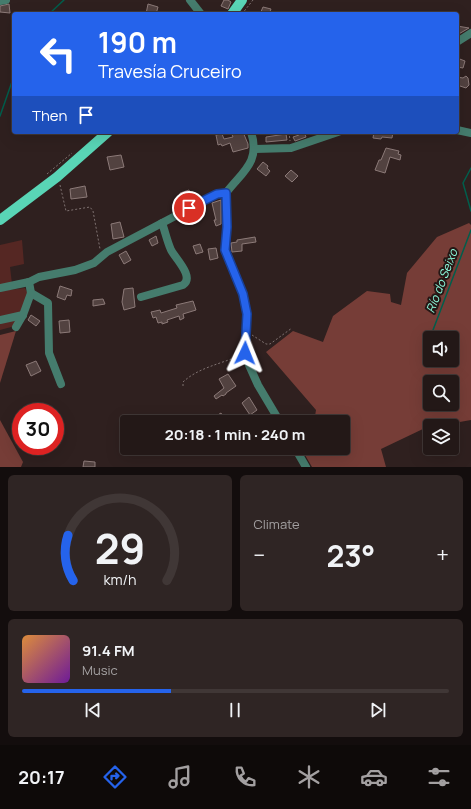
<!DOCTYPE html>
<meta charset="utf-8">
<style>
body{margin:0;font-family:Manrope,sans-serif;background:#2f2524;color:#f1f3f6;height:100vh;display:flex;flex-direction:column;font-size:15px;white-space:nowrap}
*{box-sizing:border-box;margin:0}
p{font-size:13px;color:#a3a0a1}
.icon{flex:none;width:22px;height:22px;fill:none;stroke:currentColor;stroke-width:2;stroke-linecap:round;stroke-linejoin:round}
.map{position:relative;height:467px;overflow:hidden}
.sheet{display:flex;flex-direction:column;gap:8px;padding:8px;background:#130d0d;flex:1}
.sheet>*{flex:none}
.hud{position:absolute;left:12px;top:12px;width:447px;height:122px;border-radius:4px;box-shadow:0 4px 16px #0002,0 0 0 1px #403736;background:#2563eb;color:#fff;overflow:hidden}
.buttons{position:absolute;left:423px;top:331px;display:grid;gap:8px}
.buttons a{display:grid;place-items:center;width:36px;height:36px;border-radius:4px;background:#231817;box-shadow:0 4px 16px #0002,0 0 0 1px #403736;font-size:20px}
.speed{position:absolute;left:12px;top:403px;display:flex;gap:8px;font-size:20px;font-weight:700;text-align:center}
.speed>*{display:grid;place-content:center;width:52px;height:52px;border-radius:50%;background:#231817;box-shadow:0 4px 16px #0002,0 0 0 1px #403736;line-height:1}
.speed .limit{border:6px solid #d22;background:#fff;color:#111}
.pin{position:absolute;display:grid;place-items:center;width:34px;height:34px;color:#fff;margin:-17px;border:2px solid #fff;border-radius:50%;box-shadow:0 1px 4px #0007}
.me{position:absolute;width:44px;margin:-22px;rotate:2deg;stroke-linejoin:round;filter:drop-shadow(0 0 3px #0008)}
.turn{display:flex;align-items:center;gap:14px;height:84px;padding:0 20px;font-size:18px}
.turn .icon{width:52px;height:52px;stroke-width:2.5}
.turn b{display:block;font-size:28px;line-height:34px}
.then{display:flex;align-items:center;height:38px;padding:0 20px;background:#0003;gap:8px;font-size:15px}
.big{font-size:30px;font-weight:700;line-height:1.1}
.sheet .widget{flex:1;display:flex;flex-direction:column;justify-content:center;gap:6px;min-width:0;padding:0 14px;border-radius:6px;background:#2f2524}
.sheet .dial{align-items:center;gap:0}
.dial svg{height:104px;overflow:visible;fill:none;stroke:#403736;stroke-width:7;stroke-linecap:round;text-anchor:middle}
.dial text{fill:#f1f3f6;stroke:none}
.song{display:flex;align-items:center;gap:12px}
.cover{width:48px;height:48px;border-radius:6px;background:linear-gradient(135deg,hsl(30 70% 55%),hsl(280 70% 35%))}
.played{height:4px;border-radius:2px;background:linear-gradient(90deg,#2563eb 35%,#403736 35%)}
.keys{display:flex;justify-content:space-around;direction:ltr}
.heat{display:flex;justify-content:space-between;align-items:center;font-size:22px;direction:ltr}
.sheet .tiles{flex:1;display:grid;gap:8px;grid-template-columns:1fr 1fr}
.widget:last-child{grid-column:span 2}
.trip{position:absolute;left:120px;top:415px;width:230px;height:40px;border-radius:4px;background:#231817;box-shadow:0 4px 16px #0002,0 0 0 1px #403736;font-weight:700;line-height:40px;text-align:center}
.tabs{display:flex;height:64px;justify-content:space-around;align-items:center;background:#0e0a09;color:#a3a0a1}
.tabs .icon{width:28px;height:28px}
.tabs .selected{color:#2563eb}
.tabs b{font-size:18px;color:#f1f3f6}
.map>svg:first-child{display:block}
</style>
<div class="map">
<svg width="471" height="467" viewBox="0 0 471 467">
<rect width="100%" height="100%" fill="#2f201f"/>
<g fill="#552723">
<polygon points="22,240 24,264 10,267 12,284 0,285 0,245"/>
<polygon points="25,288 28,294 15,326 0,330 0,291"/>
</g>
<g fill="#763d37" fill-rule="evenodd">
<path d="M469 223 471 225V420L437 426H430V427L425 428 381 449 386 467H312L301 448H343V422H314L316 410 266 352 293 331 323 342 333 316 367 291 390 294 391 302 401 305 407 273 437 237ZM430 338H452V360H430ZM430 382H452V404H430Z"/>
<polygon points="16,331 0,383 0,335"/>
<polygon points="0,420 23,462 21,467 0,467"/>
</g>
<g fill="none" stroke-linecap="round" stroke-linejoin="round">
<g stroke="#015e4c" stroke-width="1.5">
<polyline points="49,14 64,0"/>
<polyline points="0,116 14,76"/>
<polyline points="471,168 463,183 471,211"/>
<polyline points="430,338 471,230"/>
</g>
</g>
<g fill="#524240" stroke="#8c7a78">
<polygon points="224,0 228,0 231,2 228,9 221,6"/>
<polygon points="9,4 10,13 0,12 0,6"/>
<polygon points="148,4 158,7 156,14 146,14"/>
<polygon points="263,7 271,9 269,14 260,14"/>
<polygon points="457,26 469,28 457,35"/>
<polygon points="457,58 465,61 463,68 457,67"/>
<polygon points="466,76 468,78 469,85 466,88 457,85 457,77 463,78"/>
<polygon points="231,132 243,132 248,144 248,148 233,152 230,143 222,146 221,144 218,145 216,135 222,134 224,139 233,137"/>
<polygon points="297,132 304,132 306,137 295,141 293,137 299,135"/>
<polygon points="374,132 393,132 392,138 382,137 381,139 373,138"/>
<polygon points="286,134 287,140 266,142 266,137"/>
<polygon points="386,148 399,151 398,154 401,155 400,160 390,157 385,173 375,170 379,160 381,160"/>
<polygon points="121,155 124,167 110,170 107,157"/>
<polygon points="263,162 268,166 267,168 270,171 266,176 257,169"/>
<polygon points="291,170 298,176 292,182 285,176"/>
<polygon points="85,186 87,197 71,199 70,189"/>
<polygon points="189,190 193,200 185,205 180,193"/>
<polygon points="221,200 221,224 216,226 214,220 216,220 212,203"/>
<polygon points="120,222 124,237 113,239 111,224"/>
<polygon points="156,236 158,243 152,246 149,240"/>
<polygon points="255,237 256,242 242,244 242,251 232,252 231,243 237,242 237,240"/>
<polygon points="200,244 203,252 196,254 193,246"/>
<polygon points="216,248 218,258 210,260 208,249"/>
<polygon points="126,251 131,260 124,264 119,255"/>
<polygon points="60,286 72,290 71,296 67,295 65,300 57,297"/>
<polygon points="133,288 135,307 124,310 122,302 124,289"/>
<polygon points="103,299 105,304 93,306 93,300"/>
<polygon points="193,301 196,310 183,314 184,318 180,320 179,316 167,320 168,322 162,324 162,322 158,323 156,317 153,318 151,312 160,310 161,313 177,308 176,305"/>
<polygon points="31,315 40,321 36,326 28,320"/>
<polygon points="69,320 70,332 60,333 59,321"/>
<polygon points="36,361 41,371 31,376 26,365"/>
<polygon points="228,374 236,386 226,393 226,394 223,396 222,395 216,399 214,396 224,388 219,379"/>
<polygon points="249,397 257,410 250,415 242,403"/>
<polygon points="221,413 226,422 206,422"/>
<polygon points="84,461 95,462 95,467 83,467"/>
</g>
<g fill="none" stroke-linecap="round" stroke-linejoin="round">
<g stroke="#7f7271" stroke-width="1" stroke-dasharray="2 2" stroke-linecap="butt">
<polyline points="242,14 253,0"/>
<polyline points="289,132 290,141"/>
<polyline points="47,174 72,153"/>
<polyline points="60,185 66,211 90,207 93,211 100,249"/>
<polyline points="252,335 266,344 270,344 292,328"/>
<path d="M183 386V382C198 368 220 364 239 356"/>
</g>
<g stroke="#457c6d" stroke-width="8">
<polyline points="190,0 201,14"/>
<polyline points="0,1 6,0"/>
<polyline points="457,42 471,33"/>
<polyline points="457,130 471,133"/>
<path d="M251 132C261 162 242 172 226 193L227 227 225 250 243 294 247 314 245 353 249 365 258 385 280 422"/>
<polyline points="255,149 291,148 338,132"/>
<polyline points="29,282 31,293 48,303 49,353 61,384"/>
<polyline points="0,288 29,282 39,277 75,270 94,263 107,252 217,194 226,193"/>
<path d="M141 297 183 285C195 277 175 258 171 250 167 241 165 231 162 223"/>
<polyline points="0,320 23,315"/>
<polyline points="16,327 23,315 31,293"/>
<polyline points="295,448 306,467"/>
</g>
<g stroke="#59d5b6" stroke-width="10">
<polyline points="232,14 242,0"/>
<polyline points="0,220 57,177 108,132"/>
</g>
</g>
<g fill="none" stroke-linecap="round" stroke-linejoin="round">
<defs>
<polyline id="route" points="189,208 217,194 226,193 227,227 225,250 243,294 247,314 245,353"/>
</defs>
<use href="#route" stroke="#184099" stroke-width="10"/>
<use href="#route" stroke="#2563eb" stroke-width="7"/>
</g>
<g text-anchor="middle" stroke-width="4" stroke-linejoin="round" paint-order="stroke">
<g font-size="12" font-style="italic" fill="#8dfbdd" stroke="#251715">
<text transform="translate(442 281) rotate(-69)" y="4">Río do Seixo</text>
</g>
</g>
</svg>
<div class="buttons">
<a><svg class="icon" aria-label="sound" viewBox="0 0 24 24"><path d="M4 9h4l5-4v14l-5-4H4zM17 9q2 3 0 6"/></svg></a>
<a><svg class="icon" aria-label="search" viewBox="0 0 24 24"><circle cx="10" cy="10" r="6"/><path d="M15 15l6 6"/></svg></a>
<a><svg class="icon" aria-label="layers" viewBox="0 0 24 24"><path d="M12 4l9 5-9 5-9-5zM3 14l9 5 9-5"/></svg></a>
</div>
<div class="speed"><div class="limit">30</div></div>
<div class="pin" style="left:189px;top:208px;background:#d93025"><svg class="icon" aria-label="arrive" viewBox="0 0 24 24"><path d="M6 21V4h12l-3 4 3 4H6"/></svg></div>
<svg class="me" style="left:245px;top:353px" viewBox="-20 -20 40 40"><path d="M0-17L14 15 0 8-14 15z" fill="#2563eb" stroke="#fff" stroke-width="4"/></svg>
<div class="trip">20:18 · 1 min · 240 m</div>
<div class="hud">
<div class="turn"><svg class="icon" aria-label="left" viewBox="0 0 24 24"><path d="M17 20v-9H6M10 6l-5 5 5 5"/></svg><div><b>190 m</b>Travesía Cruceiro</div></div>
<div class="then">Then<svg class="icon" aria-label="arrive" viewBox="0 0 24 24"><path d="M6 21V4h12l-3 4 3 4H6"/></svg></div>
</div>
</div>
<section class="sheet">
<div class="tiles">
<div class="widget dial"><svg viewBox="0 0 100 80">
<path d="M14 69A42 42 0 1 1 86 69"/>
<path d="M14 69A42 42 0 0 1 10 34" stroke="#2563eb"/>
<text x="50" y="56" font-size="32" font-weight="700">29</text>
<text x="50" y="72" font-size="11">km/h</text>
</svg></div>
<div class="widget"><p>Climate</p>
<div class="heat"><a>−</a><b class="big">23°</b><a>+</a></div>
</div>
<div class="widget">
<div class="song"><i class="cover"></i><div><b>91.4 FM</b><p>Music</p></div></div>
<div class="played"></div>
<div class="keys"><svg class="icon" aria-label="previous" viewBox="0 0 24 24"><path d="M18 5L8 12l10 7zM5 5v14"/></svg><svg class="icon" aria-label="pause" viewBox="0 0 24 24"><path d="M8 5v14M16 5v14"/></svg><svg class="icon" aria-label="next" viewBox="0 0 24 24"><path d="M6 5l10 7-10 7zM19 5v14"/></svg></div>
</div>
</div>
</section>
<nav class="tabs">
<b>20:17</b>
<svg class="icon selected" aria-label="directions" viewBox="0 0 24 24"><path d="M12 3l9 9-9 9-9-9zM9 14v-3h6M13 9l2 2-2 2"/></svg>
<svg class="icon" aria-label="music" viewBox="0 0 24 24"><path d="M9 18V5l10-2v13"/><circle cx="6" cy="18" r="3"/><circle cx="16" cy="16" r="3"/></svg>
<svg class="icon" aria-label="phone" viewBox="0 0 24 24"><path d="M5 4h4l2 5-3 2q2 4 5 5l2-3 5 2v4C11 20 4 13 5 4z"/></svg>
<svg class="icon" aria-label="climate" viewBox="0 0 24 24"><path d="M12 3v18M4 7l16 10M4 17L20 7"/></svg>
<svg class="icon" aria-label="car" viewBox="0 0 24 24"><path d="M5 17H2v-5l4-1 3-4h7l3 4 3 1v5h-3M9 17h6M6 11h13"/><circle cx="7" cy="17" r="2"/><circle cx="17" cy="17" r="2"/></svg>
<svg class="icon" aria-label="filters" viewBox="0 0 24 24"><path d="M4 7h16M4 17h16"/><circle cx="9" cy="7" r="2"/><circle cx="15" cy="17" r="2"/></svg>
</nav>
